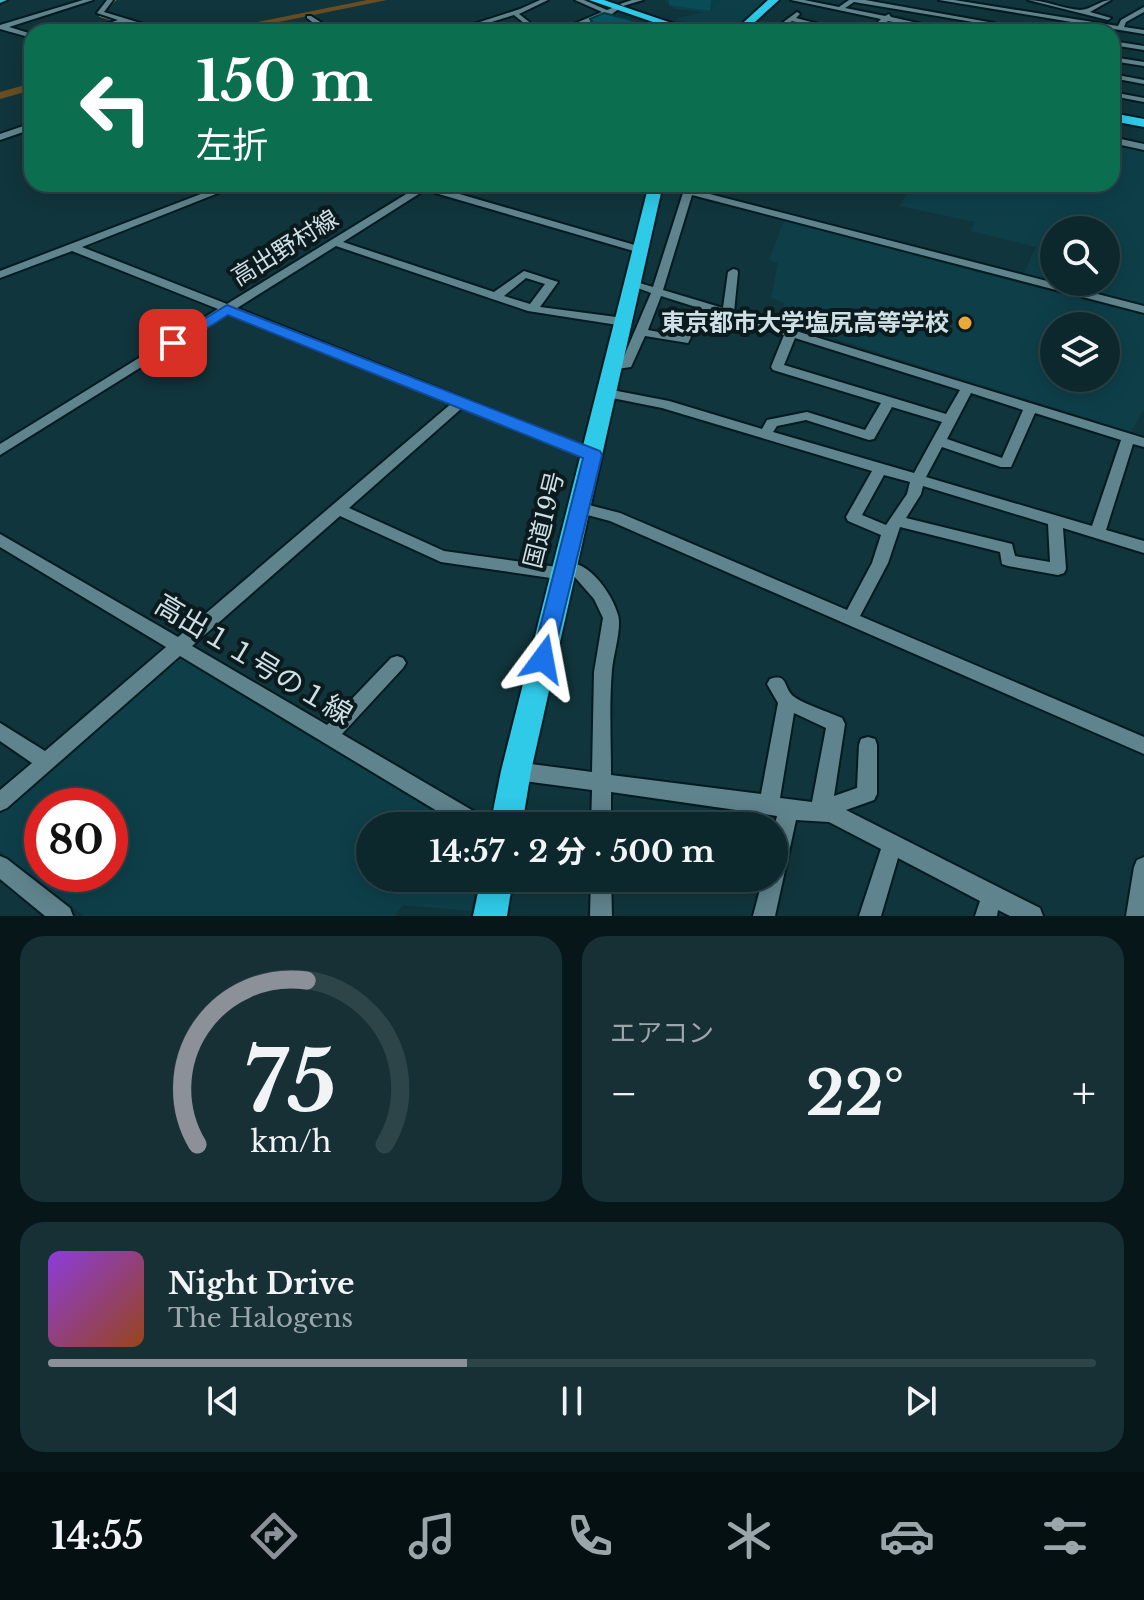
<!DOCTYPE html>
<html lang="ja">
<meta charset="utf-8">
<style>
body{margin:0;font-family:"Libre Baskerville","Noto Sans JP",serif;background:#163035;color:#f1f3f6;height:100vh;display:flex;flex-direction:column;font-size:30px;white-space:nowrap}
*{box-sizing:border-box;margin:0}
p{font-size:26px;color:#9aa6aa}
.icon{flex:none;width:44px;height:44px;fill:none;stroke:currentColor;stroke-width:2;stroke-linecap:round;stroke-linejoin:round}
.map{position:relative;height:916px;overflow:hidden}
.sheet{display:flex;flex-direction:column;gap:20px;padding:20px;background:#071619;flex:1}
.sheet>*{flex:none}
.top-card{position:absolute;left:24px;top:24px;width:1096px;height:168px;border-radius:24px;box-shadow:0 4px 20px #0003,0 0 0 2px #2d4449;background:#0b6e4f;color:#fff;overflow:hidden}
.controls{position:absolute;left:1040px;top:216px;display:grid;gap:16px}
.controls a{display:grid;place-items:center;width:80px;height:80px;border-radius:50%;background:#0d282d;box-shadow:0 4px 20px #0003,0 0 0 2px #2d4449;font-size:40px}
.speed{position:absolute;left:24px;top:788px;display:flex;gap:16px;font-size:40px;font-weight:700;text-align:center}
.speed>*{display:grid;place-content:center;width:104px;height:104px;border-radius:50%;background:#0d282d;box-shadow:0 4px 20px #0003,0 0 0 2px #2d4449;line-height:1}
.speed .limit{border:12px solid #d22;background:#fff;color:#111}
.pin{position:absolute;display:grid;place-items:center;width:68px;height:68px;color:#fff;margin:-34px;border-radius:16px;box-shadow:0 4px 12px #0006}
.me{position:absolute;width:88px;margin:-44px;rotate:13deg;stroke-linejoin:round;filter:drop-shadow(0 0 6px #0008)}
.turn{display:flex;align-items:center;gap:28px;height:168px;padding:0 40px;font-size:36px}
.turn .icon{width:104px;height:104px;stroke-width:2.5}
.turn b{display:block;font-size:56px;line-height:68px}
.big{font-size:60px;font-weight:700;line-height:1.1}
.sheet .card{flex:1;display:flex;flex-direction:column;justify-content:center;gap:12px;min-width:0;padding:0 28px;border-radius:24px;background:#163035}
.sheet .dial{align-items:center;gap:0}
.dial svg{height:208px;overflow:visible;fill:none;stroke:#2d4449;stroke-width:7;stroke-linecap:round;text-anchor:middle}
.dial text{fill:#f1f3f6;stroke:none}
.song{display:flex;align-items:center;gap:24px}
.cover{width:96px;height:96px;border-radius:12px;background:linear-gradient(135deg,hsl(270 70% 55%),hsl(20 70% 35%))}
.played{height:8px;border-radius:4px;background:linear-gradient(90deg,#8c9099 40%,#2d4449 40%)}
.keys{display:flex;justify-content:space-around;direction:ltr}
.heat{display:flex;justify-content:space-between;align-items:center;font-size:44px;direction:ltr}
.sheet .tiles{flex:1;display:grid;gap:20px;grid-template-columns:1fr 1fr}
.card:last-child{grid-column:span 2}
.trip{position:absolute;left:356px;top:812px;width:432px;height:80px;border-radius:40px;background:#0d282d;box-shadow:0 4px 20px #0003,0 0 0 2px #2d4449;font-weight:700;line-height:80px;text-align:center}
.menu{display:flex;height:128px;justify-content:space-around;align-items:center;background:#051012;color:#9aa6aa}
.menu .icon{width:56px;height:56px}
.menu .on{color:#8c9099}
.menu b{font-size:36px;color:#f1f3f6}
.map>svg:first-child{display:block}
</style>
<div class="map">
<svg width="1144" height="916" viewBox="0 0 1144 916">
<rect width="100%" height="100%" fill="#11353c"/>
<g fill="#0e3f49" fill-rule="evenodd">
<polygon points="665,0 768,0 731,32 707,31 675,19 704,12 674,9"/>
<path d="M1112 142 1144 149V309L1022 277 1036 247 971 231 975 222 899 206 912 185 919 184H1112ZM1054 230H1106V282H1054Z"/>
<path d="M785 218 1144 312V409L1131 432 778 321 785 303 771 298 778 263 769 260ZM1054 326H1106V378H1054Z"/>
<path d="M179 656 461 826H370V878H477L471 911 403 905 395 916H84L0 851V812ZM42 806H110V874H42Z"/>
</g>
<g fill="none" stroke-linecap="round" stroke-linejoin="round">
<g stroke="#887a5c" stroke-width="2">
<polyline points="104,11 115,0"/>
<polyline points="100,16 154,32"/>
</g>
<g fill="#6a4e22" fill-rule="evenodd">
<polygon points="367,0 387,0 229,32 208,32"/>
<polygon points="32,83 32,90 0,99 0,92"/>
</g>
<defs>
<g id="minor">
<polygon points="83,0 93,0 9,27 32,34 32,38 0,29 0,25"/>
<path d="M107 0H113L104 12 170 32C155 32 138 21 124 23 110 24 98 32 84 32L118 20 97 13Z"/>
<polygon points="540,0 548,0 519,14 542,32 535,32 514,15 459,32 449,32 520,9"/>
<polygon points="575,0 584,0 607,10 617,6 620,8 612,14 582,25 589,32 582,32 576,23 602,12"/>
<polygon points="632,0 643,0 623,6 620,4"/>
<polygon points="791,0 804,0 839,7 849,0 865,0 994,23 991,25 854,2 845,8 885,16 889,14 891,17 958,32 945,32 888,21 875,32 868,32 881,19"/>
<polygon points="939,0 954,0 1118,26 1121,20 1144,7 1144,12 1126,22 1124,27 1144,30 1144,34"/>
<path d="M1028 0C1046 0 1063 9 1080 10 1091 10 1100 0 1111 0L1090 12 1111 18 1108 20Z"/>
<polygon points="797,12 800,14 796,18 849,32 837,32 792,21 777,32 770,32"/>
<polygon points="307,16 311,16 331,29 341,27 355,32 325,32 307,18"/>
<path d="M628 22 664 30 675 27 678 29C663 37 642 29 626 25Z"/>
<polygon points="1040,30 1049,32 1037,32"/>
<polygon points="1112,41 1144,46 1144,50 1112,45"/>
<polygon points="1112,57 1144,62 1144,66 1112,61"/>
<polygon points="1112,74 1144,80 1144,84 1112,78"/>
<polygon points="1112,92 1144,98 1144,102 1112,96"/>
<polygon points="32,123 32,129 0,140 0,134"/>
<polygon points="1112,137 1144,144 1144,150 1112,143"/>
<path d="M227 184H241L82 247 227 304 421 185 434 184 432 186 645 248V252H637L425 190 343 242 494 292 524 271 558 282 540 307 624 318 630 322 624 326 528 311 336 246 237 308 598 452 600 455 598 458H588L462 408 349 508 444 551 557 567 559 563C586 555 612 593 618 615 622 628 613 656 612 670 609 704 611 740 611 775L761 794 778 703 767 684 770 679C788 673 783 687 793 696 801 703 831 713 842 718L845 724 834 796 857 788 859 745 861 739 868 737 875 739 877 745V794L874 800 846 810 1040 908 1043 916H1010L998 910 997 916H975L980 901 898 858 881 916H859L881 849 829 822 796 820 775 916H753L763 878H774V828L777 816 611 792V826H591L592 790 516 780 509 777 506 771 509 765 516 762 592 772 594 672 603 618 594 599 573 575 564 580 441 562 340 516 192 646 327 725 391 658 397 656 403 658 406 663 403 668 342 734 487 819 490 826H462L180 656 7 808 0 811V790L32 763 0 741V723L45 751 166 647 0 547V534L178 637 452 403 228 313 0 455V444L218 309 72 251 0 278V271ZM526 278 545 284 530 304 504 296ZM794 713 826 728 812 802 780 798Z"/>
<path d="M656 184H672L685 187 686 184H696L694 190 1144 306V313L692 195 663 290 723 308 728 272 733 269 737 270 738 272 734 312 1144 438V447L1133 444 1106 530 1144 541V553L1063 528 1066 569 1064 573 1058 575 1008 566 1002 564 1000 552 900 527 888 563 860 616 1144 737V754L610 521 576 512 574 508 576 504 581 503 620 513 847 610 872 563 881 535 848 521 846 517 872 471 662 408 607 397 601 393 607 389 669 401 762 429 767 420 807 412 865 430 881 403 773 370 771 367 784 335 705 310 688 343 645 336 631 367 609 370 607 367 609 364 622 361 651 293 627 284 633 281 653 287 683 193ZM661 296 696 307 680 336 648 330ZM795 338 960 390 946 414 784 365ZM971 393 1023 410 1002 458 947 439ZM892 407 942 422 914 473 773 432 777 426 806 420 869 440 874 439ZM1035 413 1121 440 1092 526 926 477 942 447 1001 467H1011ZM884 475 910 482 907 494 886 525 862 515ZM923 486 1048 524 1050 562 1015 556 1012 544 906 518 921 494Z"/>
<polygon points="907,184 921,184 916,187"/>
<polygon points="0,856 7,859 70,908 73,916 45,916 0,879"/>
<polygon points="1144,857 1144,916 1126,916 1134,867 1137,860"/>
<polygon points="591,878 611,878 612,916 590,916"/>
</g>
<polygon id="major" points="0,0 7,0 0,3"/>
<g id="highway">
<polygon points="589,0 604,0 698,32 682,32"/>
<polygon points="768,0 779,0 744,32 733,32"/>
<polygon points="1112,113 1144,119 1144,127 1112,121"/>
<polygon points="649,184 663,184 531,771 522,826 490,826 501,771"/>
<polygon points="481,878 513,878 507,916 473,916"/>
</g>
</defs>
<use href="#minor" stroke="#021b21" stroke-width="4"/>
<use href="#major" stroke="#021b21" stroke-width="4"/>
<use href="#highway" stroke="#021b21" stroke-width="4"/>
<use href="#minor" fill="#60848d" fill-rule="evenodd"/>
<use href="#major" fill="#43aec4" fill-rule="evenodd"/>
<use href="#highway" fill="#2fcae8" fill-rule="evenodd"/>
</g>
<g fill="#094b57">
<polygon points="669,0 723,0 710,11 669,5"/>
<polygon points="590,19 646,24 645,32 592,32 590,29"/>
</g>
<g fill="#073d47">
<polygon points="712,0 723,0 710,11 711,1"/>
<polygon points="646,24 645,32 629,32"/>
</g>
<polygon fill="#0a5765" stroke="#073d47" stroke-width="2" points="604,13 646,24 629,32 595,25 590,19"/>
<polygon fill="#1a73e8" stroke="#114b97" stroke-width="2" points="227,305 600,451 602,455 551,665 543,668 535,665 532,659 583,458 228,315 179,346 167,346 165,343"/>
<circle fill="#eaaa39" stroke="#0b1a1d" stroke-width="3" cx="965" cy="323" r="8"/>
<g text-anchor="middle" stroke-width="8" stroke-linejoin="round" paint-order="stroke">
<g font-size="24" fill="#cee0e5" stroke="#0b1a1d">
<text transform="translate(285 248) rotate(-32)" y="8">高出野村線</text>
<text transform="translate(544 520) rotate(-76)" y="8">国道19号</text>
</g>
<g font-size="24" font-weight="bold" fill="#cee0e5" stroke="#0b1a1d" text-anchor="end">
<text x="949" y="331">東京都市大学塩尻高等学校</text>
</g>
<g font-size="28" fill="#cee0e5" stroke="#0b1a1d">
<text transform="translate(254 659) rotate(31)" y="10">高出１１号の１線</text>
</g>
</g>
</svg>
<div class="controls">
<a><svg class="icon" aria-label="search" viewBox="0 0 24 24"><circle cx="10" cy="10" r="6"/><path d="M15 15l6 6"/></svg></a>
<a><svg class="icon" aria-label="layers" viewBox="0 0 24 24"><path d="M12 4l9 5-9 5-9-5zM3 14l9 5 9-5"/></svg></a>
</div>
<div class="speed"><div class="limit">80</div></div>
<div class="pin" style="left:173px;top:343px;background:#d93025"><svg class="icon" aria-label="arrive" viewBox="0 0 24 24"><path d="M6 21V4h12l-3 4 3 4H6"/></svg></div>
<svg class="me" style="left:543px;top:659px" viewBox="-20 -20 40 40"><path d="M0-17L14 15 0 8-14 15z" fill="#1a73e8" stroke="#fff" stroke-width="4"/></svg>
<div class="trip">14:57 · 2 分 · 500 m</div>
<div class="top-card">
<div class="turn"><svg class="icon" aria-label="left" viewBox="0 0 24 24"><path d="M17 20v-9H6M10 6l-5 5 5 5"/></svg><div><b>150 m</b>左折</div></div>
</div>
</div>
<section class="sheet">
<div class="tiles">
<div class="card dial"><svg viewBox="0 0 100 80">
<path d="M14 69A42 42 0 1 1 86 69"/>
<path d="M14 69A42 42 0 0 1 56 6" stroke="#8c9099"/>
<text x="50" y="56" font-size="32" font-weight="700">75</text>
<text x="50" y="72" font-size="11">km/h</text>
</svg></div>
<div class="card"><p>エアコン</p>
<div class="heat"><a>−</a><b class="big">22°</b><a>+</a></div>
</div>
<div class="card">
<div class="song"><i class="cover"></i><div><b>Night Drive</b><p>The Halogens</p></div></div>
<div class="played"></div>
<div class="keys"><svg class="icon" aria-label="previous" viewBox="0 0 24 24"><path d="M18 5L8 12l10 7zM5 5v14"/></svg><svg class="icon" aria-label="pause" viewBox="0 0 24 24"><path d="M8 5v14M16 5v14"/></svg><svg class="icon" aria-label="next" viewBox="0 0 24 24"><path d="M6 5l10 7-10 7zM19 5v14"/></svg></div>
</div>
</div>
</section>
<nav class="menu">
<b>14:55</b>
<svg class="icon on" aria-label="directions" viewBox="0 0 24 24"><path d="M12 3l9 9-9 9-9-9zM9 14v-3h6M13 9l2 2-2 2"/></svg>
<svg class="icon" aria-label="music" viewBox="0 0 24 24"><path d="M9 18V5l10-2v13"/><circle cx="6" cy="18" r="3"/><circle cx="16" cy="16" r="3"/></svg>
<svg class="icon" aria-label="phone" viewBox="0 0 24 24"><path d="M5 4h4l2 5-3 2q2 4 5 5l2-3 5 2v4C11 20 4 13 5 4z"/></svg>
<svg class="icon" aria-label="climate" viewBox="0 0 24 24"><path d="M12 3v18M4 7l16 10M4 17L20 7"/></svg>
<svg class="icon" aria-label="car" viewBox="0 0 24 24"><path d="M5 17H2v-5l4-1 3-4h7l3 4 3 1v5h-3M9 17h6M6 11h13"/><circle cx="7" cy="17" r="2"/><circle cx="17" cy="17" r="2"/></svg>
<svg class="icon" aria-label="filters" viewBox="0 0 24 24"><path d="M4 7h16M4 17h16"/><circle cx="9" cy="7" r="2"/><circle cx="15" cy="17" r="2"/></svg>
</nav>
